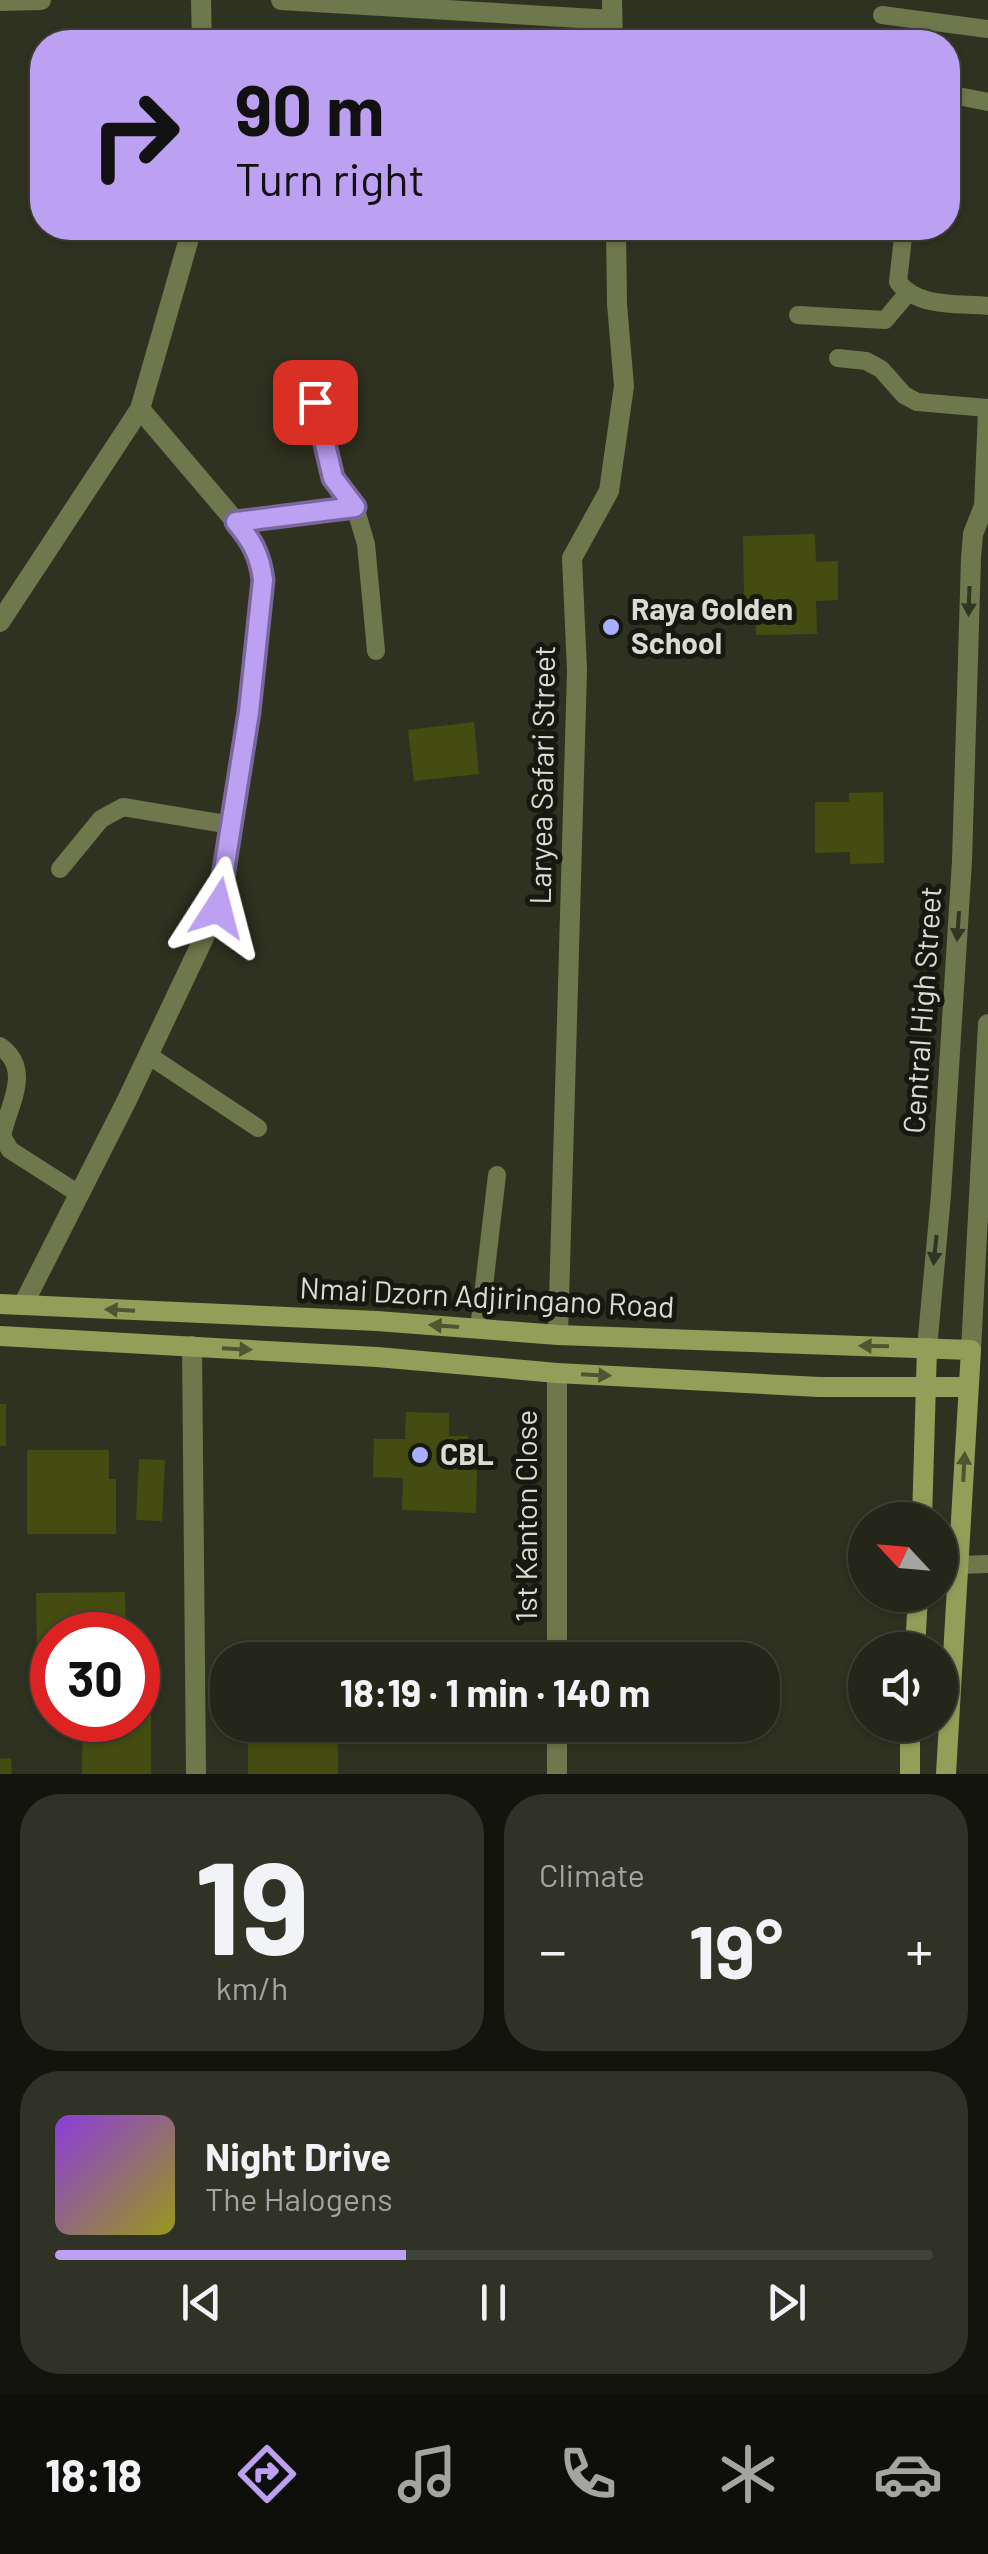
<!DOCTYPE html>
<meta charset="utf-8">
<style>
body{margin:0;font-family:Barlow,sans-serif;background:#2f3225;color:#f1f3f6;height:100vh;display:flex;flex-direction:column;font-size:38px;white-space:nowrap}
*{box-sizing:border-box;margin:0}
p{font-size:32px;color:#a3a5a2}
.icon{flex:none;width:55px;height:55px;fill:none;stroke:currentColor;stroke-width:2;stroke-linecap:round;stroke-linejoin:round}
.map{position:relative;height:1774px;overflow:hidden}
.details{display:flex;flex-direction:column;gap:20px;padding:20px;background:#13150d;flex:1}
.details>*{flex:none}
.hud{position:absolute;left:30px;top:30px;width:930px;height:210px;border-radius:40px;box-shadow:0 2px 8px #0004,0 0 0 2px #404337;background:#bca0f2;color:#111;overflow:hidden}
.needle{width:65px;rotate:296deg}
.controls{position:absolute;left:848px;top:1502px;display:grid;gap:20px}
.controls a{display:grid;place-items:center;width:110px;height:110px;border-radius:50%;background:#232618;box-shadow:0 2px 8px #0004,0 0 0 2px #404337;font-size:50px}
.speed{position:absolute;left:30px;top:1612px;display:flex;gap:20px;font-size:50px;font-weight:700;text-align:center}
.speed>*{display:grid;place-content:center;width:130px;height:130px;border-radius:50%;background:#232618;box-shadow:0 2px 8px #0004,0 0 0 2px #404337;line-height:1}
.speed .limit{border:15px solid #d22;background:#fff;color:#111}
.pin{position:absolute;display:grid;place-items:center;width:85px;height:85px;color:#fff;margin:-42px;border-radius:20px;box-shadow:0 5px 15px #0006}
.me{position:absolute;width:110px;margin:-55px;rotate:9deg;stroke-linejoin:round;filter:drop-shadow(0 0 8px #0008)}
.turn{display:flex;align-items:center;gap:35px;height:210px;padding:0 40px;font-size:45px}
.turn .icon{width:130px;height:130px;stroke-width:2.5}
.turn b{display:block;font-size:70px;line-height:85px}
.big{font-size:75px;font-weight:700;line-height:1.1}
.details .tile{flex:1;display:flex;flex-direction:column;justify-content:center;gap:15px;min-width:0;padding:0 35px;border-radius:40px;background:#2f3225}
.details .dial{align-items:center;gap:0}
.dial b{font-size:130px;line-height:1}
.song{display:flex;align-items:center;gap:30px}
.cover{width:120px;height:120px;border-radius:15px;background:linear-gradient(135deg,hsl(270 70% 55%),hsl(60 70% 35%))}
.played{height:10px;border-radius:5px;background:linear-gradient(90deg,#bca0f2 40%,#404337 40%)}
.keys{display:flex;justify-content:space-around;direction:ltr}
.heat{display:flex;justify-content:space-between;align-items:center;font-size:55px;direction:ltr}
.details .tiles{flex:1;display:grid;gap:20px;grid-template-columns:1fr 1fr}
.tile:last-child{grid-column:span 2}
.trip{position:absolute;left:210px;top:1642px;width:570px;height:100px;border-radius:40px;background:#232618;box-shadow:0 2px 8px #0004,0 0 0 2px #404337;font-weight:700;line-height:100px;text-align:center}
.tab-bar{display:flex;height:160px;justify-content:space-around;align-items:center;background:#0e0f0a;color:#a3a5a2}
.tab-bar .icon{width:70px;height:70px}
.tab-bar .selected{color:#bca0f2}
.tab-bar b{font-size:45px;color:#f1f3f6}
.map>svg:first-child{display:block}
</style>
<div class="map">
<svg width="988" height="1774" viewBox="0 0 988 1774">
<rect width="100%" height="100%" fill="#2f3220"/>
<g fill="#444c11">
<polygon points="815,534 816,562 838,561 838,600 816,601 817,634 756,635 755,598 744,599 743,536"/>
<polygon points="474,722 479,774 414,781 408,730"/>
<polygon points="883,792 884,863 850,864 850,852 815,853 815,802 849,802 849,793"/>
<rect x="0" y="1404" width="6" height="42"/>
<polygon points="406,1412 449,1413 449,1436 468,1436 467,1470 477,1470 476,1513 402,1510 403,1478 373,1477 374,1439 405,1439"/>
<polygon points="27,1450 109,1450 109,1479 116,1479 116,1534 27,1534"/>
<polygon points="139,1459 165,1460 162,1521 136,1520"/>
<polygon points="125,1592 126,1635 52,1635 52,1658 37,1658 36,1593"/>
<polygon points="138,1705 151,1705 151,1774 82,1774 83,1720 138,1720"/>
<rect x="248" y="1725" width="90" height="49"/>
<polygon points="11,1758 12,1774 0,1774 0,1759"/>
</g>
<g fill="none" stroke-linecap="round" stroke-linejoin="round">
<g stroke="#6f774c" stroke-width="18">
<polyline points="882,15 988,29"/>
<polyline points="948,94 988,102"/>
<path d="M904 228 898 282C918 308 957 303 988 306"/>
<polyline points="798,315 885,320 907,294"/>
<polyline points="838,358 866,361 881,369 904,395 917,402 988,408"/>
<polyline points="355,507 366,544 376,651"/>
<polyline points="236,522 355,507 333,479 315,402"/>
<polyline points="60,869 101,819 123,807 231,825"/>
<path d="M0 1046C33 1070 9 1103 2 1136L10 1150 79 1194"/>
<polyline points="148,1055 258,1128"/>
<polyline points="479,1329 497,1175"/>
<polyline points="959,1565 988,1564"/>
</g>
<g stroke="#6f774c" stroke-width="20">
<polyline points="201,0 202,42"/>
<polyline points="281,0 612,20"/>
<polyline points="612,0 613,42"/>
<polyline points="0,1 41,0"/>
<polyline points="0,622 140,409 192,228"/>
<polyline points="23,1305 127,1100 218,908 249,712 263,580 261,561 254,543 140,409"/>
<polyline points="558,1335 577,670 572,558 609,491 624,386 617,304 616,228"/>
<polyline points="192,1346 196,1774"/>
<polyline points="557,1660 557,1373"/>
<polyline points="557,1774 557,1725"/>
</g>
<g stroke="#6f774c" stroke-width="20">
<polyline points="927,1348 941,1195 962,861 971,558 973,534 984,506 988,412"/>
<polyline points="971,1350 988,1024"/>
</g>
<g stroke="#939f58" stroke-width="20">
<polyline points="0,1304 377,1321 558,1335 971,1350 946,1774"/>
<polyline points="0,1336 377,1357 557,1373 819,1387 968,1387"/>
<polyline points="922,1520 927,1348"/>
<polyline points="915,1650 918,1595"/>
<polyline points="910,1725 910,1774"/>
</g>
</g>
<defs><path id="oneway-solid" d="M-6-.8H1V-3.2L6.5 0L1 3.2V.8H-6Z" transform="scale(2.5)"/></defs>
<g fill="#313523">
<use href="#oneway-solid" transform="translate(969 601) rotate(92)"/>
<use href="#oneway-solid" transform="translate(958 926) rotate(94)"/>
<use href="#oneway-solid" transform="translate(935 1250) rotate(96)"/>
</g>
<g fill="#4f5531">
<use href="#oneway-solid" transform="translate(120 1310) rotate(-177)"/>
<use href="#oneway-solid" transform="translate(444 1326) rotate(-176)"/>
<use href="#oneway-solid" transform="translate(874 1346) rotate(-179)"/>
<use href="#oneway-solid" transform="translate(237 1349) rotate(3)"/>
<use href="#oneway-solid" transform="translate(596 1375) rotate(3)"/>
<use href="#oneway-solid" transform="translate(964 1467) rotate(-87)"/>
</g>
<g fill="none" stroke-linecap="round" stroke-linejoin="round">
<defs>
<path id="route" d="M218 908 249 712 263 580C260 555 252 541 236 522L355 507 333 478 315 402"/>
</defs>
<use href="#route" stroke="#7a689d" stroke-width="25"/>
<use href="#route" stroke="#bca0f2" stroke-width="18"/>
</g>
<g fill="#a8b0fc" stroke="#171911" stroke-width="4">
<circle cx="611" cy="627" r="10"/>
<circle cx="420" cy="1455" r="10"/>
</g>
<g text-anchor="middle" stroke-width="10" stroke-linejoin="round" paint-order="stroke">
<g font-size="30" font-weight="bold" fill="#dadcd1" stroke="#171911" text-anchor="start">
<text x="631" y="620">Raya Golden<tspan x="631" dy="34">School</tspan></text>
<text x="440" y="1465">CBL</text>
</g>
<g font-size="30" fill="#dadcd1" stroke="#171911">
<text transform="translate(543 775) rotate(-89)" y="10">Laryea Safari Street</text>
<text transform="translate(923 1010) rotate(-86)" y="10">Central High Street</text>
<text transform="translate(487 1298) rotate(3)" y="10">Nmai Dzorn Adjiringano Road</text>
<text transform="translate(527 1516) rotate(-90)" y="10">1st Kanton Close</text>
</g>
</g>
</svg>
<div class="controls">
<a><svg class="needle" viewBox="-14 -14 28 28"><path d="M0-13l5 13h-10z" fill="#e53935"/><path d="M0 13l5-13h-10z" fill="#a3a5a2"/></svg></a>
<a><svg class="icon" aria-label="sound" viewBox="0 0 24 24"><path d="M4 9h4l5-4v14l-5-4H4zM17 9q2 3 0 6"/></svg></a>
</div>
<div class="speed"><div class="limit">30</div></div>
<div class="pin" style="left:315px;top:402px;background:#d93025"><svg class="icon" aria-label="arrive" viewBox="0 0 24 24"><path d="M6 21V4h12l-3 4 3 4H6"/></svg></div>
<svg class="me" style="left:218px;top:908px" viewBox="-20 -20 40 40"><path d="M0-17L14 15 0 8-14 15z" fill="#bca0f2" stroke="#fff" stroke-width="4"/></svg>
<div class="trip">18:19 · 1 min · 140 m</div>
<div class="hud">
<div class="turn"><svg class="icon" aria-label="right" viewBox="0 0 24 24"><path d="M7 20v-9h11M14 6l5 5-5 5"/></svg><div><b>90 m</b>Turn right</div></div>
</div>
</div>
<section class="details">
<div class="tiles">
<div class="tile dial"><b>19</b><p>km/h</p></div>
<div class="tile"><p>Climate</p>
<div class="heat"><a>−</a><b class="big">19°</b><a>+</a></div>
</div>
<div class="tile">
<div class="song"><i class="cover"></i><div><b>Night Drive</b><p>The Halogens</p></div></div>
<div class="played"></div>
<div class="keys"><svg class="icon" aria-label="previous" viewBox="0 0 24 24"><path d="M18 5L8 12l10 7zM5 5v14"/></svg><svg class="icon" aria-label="pause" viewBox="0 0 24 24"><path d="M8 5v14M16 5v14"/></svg><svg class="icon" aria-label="next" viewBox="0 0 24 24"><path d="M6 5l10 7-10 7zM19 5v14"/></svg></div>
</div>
</div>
</section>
<nav class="tab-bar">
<b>18:18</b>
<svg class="icon selected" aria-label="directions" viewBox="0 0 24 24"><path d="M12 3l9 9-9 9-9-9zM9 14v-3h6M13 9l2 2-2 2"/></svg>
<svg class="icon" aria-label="music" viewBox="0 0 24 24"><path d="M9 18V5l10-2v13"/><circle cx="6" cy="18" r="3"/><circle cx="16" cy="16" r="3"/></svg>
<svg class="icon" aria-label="phone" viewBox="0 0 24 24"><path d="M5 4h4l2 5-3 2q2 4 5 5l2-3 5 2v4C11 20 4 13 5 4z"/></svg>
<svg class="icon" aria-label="climate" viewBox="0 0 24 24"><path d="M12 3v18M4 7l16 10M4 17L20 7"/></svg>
<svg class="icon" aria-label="car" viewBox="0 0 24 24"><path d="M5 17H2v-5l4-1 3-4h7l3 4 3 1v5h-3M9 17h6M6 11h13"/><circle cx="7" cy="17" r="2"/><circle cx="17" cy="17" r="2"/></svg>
</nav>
